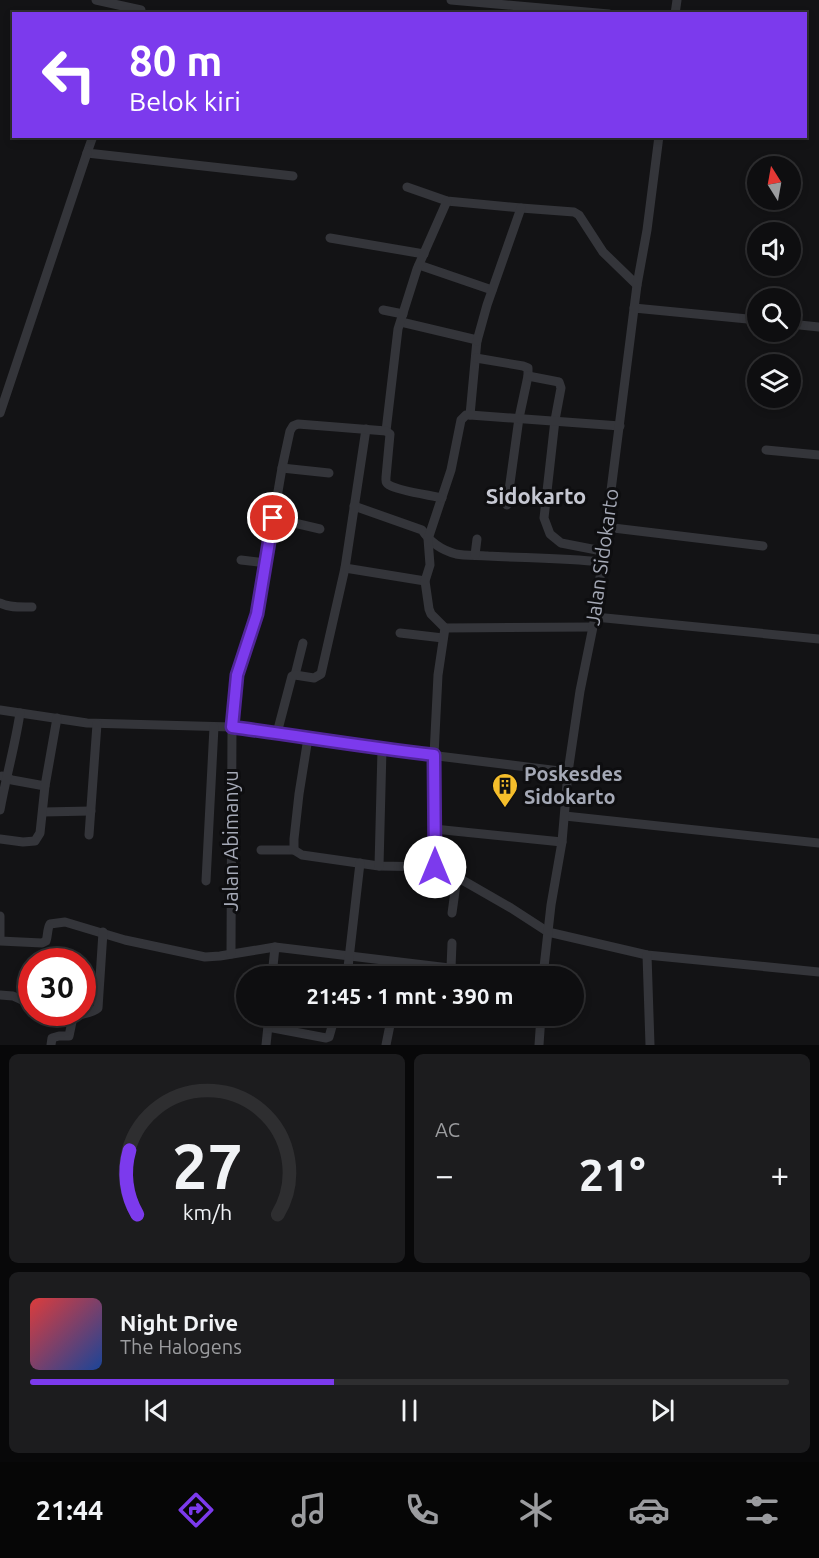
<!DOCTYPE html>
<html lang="id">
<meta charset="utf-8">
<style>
body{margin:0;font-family:Ubuntu,sans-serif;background:#1c1c1e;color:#f1f3f6;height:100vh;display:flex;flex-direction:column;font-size:22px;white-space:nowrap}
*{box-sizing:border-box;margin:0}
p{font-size:20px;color:#9b9c9f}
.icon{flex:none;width:33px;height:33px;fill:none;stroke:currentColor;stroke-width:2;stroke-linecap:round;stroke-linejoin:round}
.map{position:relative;height:1045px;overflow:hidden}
.sheet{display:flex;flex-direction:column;gap:9px;padding:9px;background:#080809;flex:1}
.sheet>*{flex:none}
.hud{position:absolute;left:12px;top:12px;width:795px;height:126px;border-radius:0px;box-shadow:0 3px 9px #0003,0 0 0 2px #2e2e30;background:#7c3aed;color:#fff;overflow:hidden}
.needle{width:39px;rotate:349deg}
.tools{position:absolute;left:747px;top:156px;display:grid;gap:12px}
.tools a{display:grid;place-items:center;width:54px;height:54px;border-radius:50%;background:#0e0e10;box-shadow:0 3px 9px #0003,0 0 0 2px #2e2e30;font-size:30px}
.speed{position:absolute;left:18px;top:948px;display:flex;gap:12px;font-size:30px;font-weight:700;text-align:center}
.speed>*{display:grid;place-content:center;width:78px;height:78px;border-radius:50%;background:#0e0e10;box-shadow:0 3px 9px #0003,0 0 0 2px #2e2e30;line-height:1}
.speed .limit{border:9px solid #d22;background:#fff;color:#111}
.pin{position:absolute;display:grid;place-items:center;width:51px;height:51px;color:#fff;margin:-26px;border:3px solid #fff;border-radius:50%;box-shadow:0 2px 6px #0007}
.me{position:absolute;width:66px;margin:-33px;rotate:0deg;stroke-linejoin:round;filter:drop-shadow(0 0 4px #0008)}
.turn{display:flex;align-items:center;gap:21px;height:126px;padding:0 18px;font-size:27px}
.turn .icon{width:78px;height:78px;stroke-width:2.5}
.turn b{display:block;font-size:42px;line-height:51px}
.big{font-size:45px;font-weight:700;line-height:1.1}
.sheet .tile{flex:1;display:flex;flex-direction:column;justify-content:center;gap:9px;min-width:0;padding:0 21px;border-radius:9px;background:#1c1c1e}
.sheet .dial{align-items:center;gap:0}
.dial svg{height:156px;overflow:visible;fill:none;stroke:#2e2e30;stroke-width:7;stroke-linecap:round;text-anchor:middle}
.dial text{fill:#f1f3f6;stroke:none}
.song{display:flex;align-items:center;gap:18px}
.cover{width:72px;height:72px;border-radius:9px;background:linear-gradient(135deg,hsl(0 70% 55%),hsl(220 70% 35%))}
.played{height:6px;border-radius:3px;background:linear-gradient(90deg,#7c3aed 40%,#2e2e30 40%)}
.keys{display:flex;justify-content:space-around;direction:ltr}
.heat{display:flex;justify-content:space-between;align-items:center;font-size:33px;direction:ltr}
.sheet .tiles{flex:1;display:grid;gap:9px;grid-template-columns:1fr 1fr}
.tile:last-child{grid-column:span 2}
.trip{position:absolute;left:236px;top:966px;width:348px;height:60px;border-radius:30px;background:#0e0e10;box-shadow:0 3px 9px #0003,0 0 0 2px #2e2e30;font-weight:700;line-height:60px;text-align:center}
.menu{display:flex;height:96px;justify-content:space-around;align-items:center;background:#060606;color:#9b9c9f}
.menu .icon{width:42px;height:42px}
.menu .active{color:#7c3aed}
.menu b{font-size:27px;color:#f1f3f6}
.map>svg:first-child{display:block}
</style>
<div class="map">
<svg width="819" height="1045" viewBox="0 0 819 1045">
<rect width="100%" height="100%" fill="#131315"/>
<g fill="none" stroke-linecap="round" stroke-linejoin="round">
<g stroke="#34353a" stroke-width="9">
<polyline points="96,0 141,10"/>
<polyline points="451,0 609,14"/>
<polyline points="675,14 677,0"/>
<polyline points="93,136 87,153 293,176"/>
<polyline points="407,187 447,201 521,208 574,212 579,215 603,252 637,285"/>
<polyline points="330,238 424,254"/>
<polyline points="419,265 492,290"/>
<polyline points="634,308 758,320"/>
<polyline points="383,310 403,314"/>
<polyline points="401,322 477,340 470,415"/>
<polyline points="790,324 819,327"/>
<polyline points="477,341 487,305 521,208"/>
<polyline points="476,358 523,366 528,368 528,376 519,418 507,505"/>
<polyline points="528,376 559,382 561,388 555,420 544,518 550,534 561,543 602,551"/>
<polyline points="0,413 87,153"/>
<polyline points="386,431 398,329 417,269 447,201"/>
<polyline points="766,450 819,455"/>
<polyline points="282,468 329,473"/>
<path d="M354 506 422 530C430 542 441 550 456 554 466 556 478 555 488 556 526 558 564 558 601 562"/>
<polyline points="273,518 320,529"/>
<polyline points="605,527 763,546"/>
<polyline points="475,555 477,539"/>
<polyline points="241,560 266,563"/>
<polyline points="345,568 425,581"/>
<path d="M0 603C9 608 21 607 32 607"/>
<polyline points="595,617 819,639"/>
<polyline points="445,628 592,627"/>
<polyline points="400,633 443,638"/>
<polyline points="295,675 303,643"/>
<polyline points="0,710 87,723 232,727 277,733 356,746 568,772"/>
<polyline points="277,733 292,676 295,675 314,678 321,674 345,568 366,429"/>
<polyline points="2,776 12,780 45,786"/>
<path d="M0 810C6 777 15 746 20 713"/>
<polyline points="43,812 91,811"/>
<polyline points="565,816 819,843"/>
<polyline points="434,829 562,842"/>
<polyline points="89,835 97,724"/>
<polyline points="0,839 23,842 35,841 40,833 45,786 57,718"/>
<polyline points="261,850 294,850 302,855 379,866 435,867 457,877 511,908 548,932 647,955 819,972"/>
<polyline points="294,850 294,839 299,794 308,738"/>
<polyline points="379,866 382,749"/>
<polyline points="435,867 434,755 438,675 445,628 431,614 429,609 425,581 430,565 428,539 451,470 461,420 466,415 470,415 620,426"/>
<polyline points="206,881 214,727"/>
<polyline points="452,913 457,877"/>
<polyline points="0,937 0,916"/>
<path d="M0 941 42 943 46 941C48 936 47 929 50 924L65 922 125 940 205 957 220 956 275 947"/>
<path d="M231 954 232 727 237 675 257 614 282 468 290 431 293 426 298 424 386 431 390 434 386 477C386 481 385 483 389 485 399 491 429 495 442 498"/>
<polyline points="647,955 650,1045"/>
<polyline points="451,968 452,943"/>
<polyline points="272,976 275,947 516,976"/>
<polyline points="347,976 360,863"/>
<polyline points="543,976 551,905 562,842 568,772 580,691 595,617 637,285 647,230 659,136"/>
<polyline points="0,995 13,996 24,1001 32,1010"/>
<path d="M36 1012 73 1017C82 1013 91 1014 98 1008L103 932"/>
<polyline points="268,1027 326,1038 329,1037 335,1016"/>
<polyline points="51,1045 52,1038 59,1036 69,1036 73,1017"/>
<polyline points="266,1045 269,1016"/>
<polyline points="386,1045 391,1020 390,1016"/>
<polyline points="539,1045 541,1016"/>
</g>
</g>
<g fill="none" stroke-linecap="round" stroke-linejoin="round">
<defs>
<path id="route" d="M273 518 257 614 237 675 232 727C299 736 366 747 434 755L435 867"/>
</defs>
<use href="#route" stroke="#51269a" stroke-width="15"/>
<use href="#route" stroke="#7c3aed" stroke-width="10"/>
</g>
<defs>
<symbol id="building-pin" viewBox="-11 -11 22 30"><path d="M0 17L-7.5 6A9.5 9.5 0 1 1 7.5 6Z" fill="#f5be2b" stroke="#0e0e10"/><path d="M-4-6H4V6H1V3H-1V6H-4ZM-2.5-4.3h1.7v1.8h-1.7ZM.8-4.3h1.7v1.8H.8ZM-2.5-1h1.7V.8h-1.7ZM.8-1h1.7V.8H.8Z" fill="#111"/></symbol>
</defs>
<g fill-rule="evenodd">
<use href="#building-pin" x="490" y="771" width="30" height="40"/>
</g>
<g text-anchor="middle" stroke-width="6" stroke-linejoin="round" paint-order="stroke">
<g font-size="20" fill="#a5a9b6" stroke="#0e0e10">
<text transform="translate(602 557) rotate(-82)" y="7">Jalan Sidokarto</text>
<text transform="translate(231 841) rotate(-90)" y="7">Jalan Abimanyu</text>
</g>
<g font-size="20" font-weight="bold" fill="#a5a9b6" stroke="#0e0e10" text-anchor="start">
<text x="524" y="781">Poskesdes<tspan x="524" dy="23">Sidokarto</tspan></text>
</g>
<g font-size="22" font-weight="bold" fill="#c6c8d2" stroke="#0e0e10">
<text x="536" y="504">Sidokarto</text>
</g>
</g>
</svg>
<div class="tools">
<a><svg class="needle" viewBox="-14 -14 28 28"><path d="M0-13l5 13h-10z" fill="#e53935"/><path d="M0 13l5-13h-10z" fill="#9b9c9f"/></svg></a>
<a><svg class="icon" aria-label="sound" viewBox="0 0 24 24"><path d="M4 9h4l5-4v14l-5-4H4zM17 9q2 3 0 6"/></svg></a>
<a><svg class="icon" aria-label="search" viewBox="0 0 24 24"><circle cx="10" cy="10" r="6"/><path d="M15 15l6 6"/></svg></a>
<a><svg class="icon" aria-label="layers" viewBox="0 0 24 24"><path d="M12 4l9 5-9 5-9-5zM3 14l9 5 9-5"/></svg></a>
</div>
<div class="speed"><div class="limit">30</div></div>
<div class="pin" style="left:273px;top:518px;background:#d93025"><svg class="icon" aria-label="arrive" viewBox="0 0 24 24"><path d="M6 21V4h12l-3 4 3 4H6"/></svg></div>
<svg class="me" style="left:435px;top:867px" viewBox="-20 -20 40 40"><circle r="19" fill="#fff"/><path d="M0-13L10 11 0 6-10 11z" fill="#7c3aed"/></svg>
<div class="trip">21:45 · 1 mnt · 390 m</div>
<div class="hud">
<div class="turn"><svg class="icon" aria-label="left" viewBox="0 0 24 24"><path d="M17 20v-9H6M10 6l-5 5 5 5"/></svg><div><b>80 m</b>Belok kiri</div></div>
</div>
</div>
<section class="sheet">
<div class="tiles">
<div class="tile dial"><svg viewBox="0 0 100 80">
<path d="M14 69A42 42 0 1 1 86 69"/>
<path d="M14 69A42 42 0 0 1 10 36" stroke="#7c3aed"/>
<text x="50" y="56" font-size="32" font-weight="700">27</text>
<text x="50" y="72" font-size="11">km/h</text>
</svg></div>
<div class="tile"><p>AC</p>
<div class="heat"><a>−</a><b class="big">21°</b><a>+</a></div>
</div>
<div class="tile">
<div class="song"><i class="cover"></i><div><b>Night Drive</b><p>The Halogens</p></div></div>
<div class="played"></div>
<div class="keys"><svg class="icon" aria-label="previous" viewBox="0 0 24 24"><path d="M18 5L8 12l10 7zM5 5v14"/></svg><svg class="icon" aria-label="pause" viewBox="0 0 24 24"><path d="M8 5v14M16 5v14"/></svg><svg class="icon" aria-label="next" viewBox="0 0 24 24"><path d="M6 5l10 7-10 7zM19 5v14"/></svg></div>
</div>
</div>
</section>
<nav class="menu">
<b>21:44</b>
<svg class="icon active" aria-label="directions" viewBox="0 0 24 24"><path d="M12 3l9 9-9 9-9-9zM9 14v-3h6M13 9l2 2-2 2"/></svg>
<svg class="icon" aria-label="music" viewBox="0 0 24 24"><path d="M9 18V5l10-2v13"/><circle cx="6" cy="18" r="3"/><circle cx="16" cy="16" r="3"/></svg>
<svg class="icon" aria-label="phone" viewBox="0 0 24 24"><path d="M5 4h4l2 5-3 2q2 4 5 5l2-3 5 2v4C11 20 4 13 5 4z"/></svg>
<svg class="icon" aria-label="climate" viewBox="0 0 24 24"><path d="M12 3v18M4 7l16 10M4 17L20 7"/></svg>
<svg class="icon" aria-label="car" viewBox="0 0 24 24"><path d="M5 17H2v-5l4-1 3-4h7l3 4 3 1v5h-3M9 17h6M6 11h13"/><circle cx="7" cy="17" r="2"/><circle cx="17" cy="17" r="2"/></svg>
<svg class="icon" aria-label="filters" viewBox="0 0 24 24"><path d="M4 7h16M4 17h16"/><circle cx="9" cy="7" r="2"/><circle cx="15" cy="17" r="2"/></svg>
</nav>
